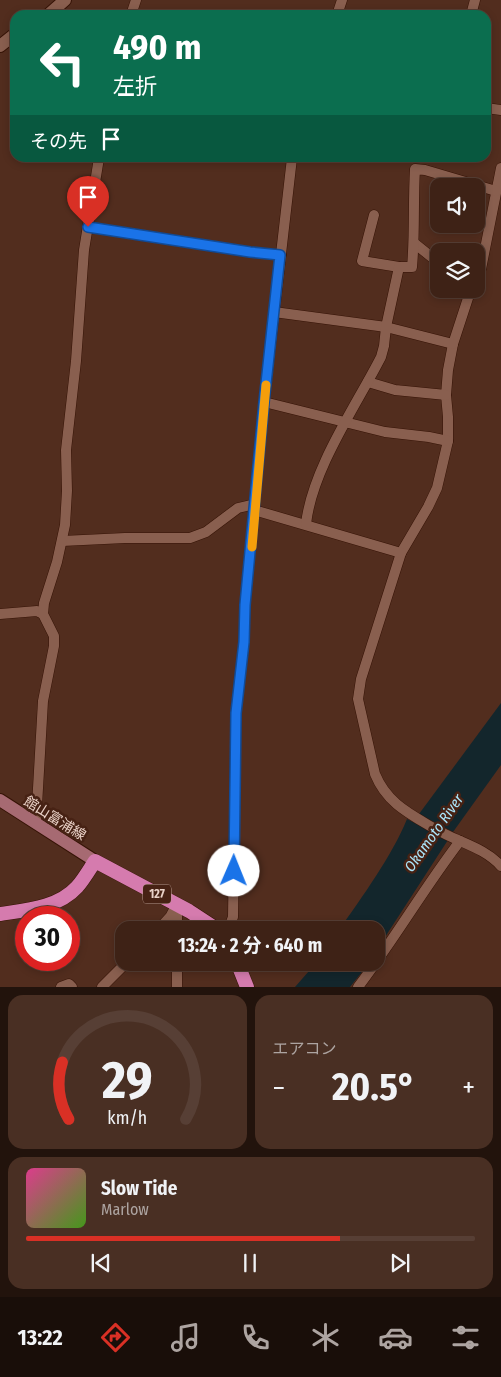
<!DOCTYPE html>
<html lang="ja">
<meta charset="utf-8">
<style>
body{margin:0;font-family:"Fira Sans Condensed","Noto Sans JP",sans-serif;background:#492f23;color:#f1f3f6;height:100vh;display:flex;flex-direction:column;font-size:19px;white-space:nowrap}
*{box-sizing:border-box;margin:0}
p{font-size:16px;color:#ada4a1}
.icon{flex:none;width:28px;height:28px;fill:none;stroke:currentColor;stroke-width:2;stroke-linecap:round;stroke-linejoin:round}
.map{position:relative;height:987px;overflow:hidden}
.sheet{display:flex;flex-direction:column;gap:8px;padding:8px;background:#22130c;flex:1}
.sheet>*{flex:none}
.guide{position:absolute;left:10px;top:10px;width:481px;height:152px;border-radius:15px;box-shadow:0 2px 8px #0003,0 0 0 1px #573f35;background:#0b6e4f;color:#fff;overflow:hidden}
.buttons{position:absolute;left:430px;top:178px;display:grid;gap:10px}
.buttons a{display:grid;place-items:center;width:55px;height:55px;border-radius:10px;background:#3e2216;box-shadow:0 2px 8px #0003,0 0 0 1px #573f35;font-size:25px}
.speed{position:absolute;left:15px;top:906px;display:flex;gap:10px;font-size:25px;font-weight:700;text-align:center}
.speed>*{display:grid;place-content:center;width:65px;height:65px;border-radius:50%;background:#3e2216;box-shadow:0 2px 8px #0003,0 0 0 1px #573f35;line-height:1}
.speed .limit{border:8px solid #d22;background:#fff;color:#111}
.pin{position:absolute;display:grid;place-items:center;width:42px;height:42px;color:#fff;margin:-51px -21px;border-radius:50% 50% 50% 0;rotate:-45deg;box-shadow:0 0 5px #0007}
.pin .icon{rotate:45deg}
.me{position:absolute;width:55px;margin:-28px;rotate:1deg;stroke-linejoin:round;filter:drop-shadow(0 0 4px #0008)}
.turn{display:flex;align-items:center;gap:18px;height:105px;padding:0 20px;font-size:22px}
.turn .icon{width:65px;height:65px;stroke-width:2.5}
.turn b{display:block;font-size:35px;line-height:42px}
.then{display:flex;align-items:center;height:48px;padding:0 20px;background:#0003;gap:10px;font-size:19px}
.big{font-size:38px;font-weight:700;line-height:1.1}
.sheet .card{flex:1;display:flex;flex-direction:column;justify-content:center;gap:8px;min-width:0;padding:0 18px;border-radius:15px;background:#492f23}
.sheet .dial{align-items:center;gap:0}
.dial svg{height:130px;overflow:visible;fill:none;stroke:#573f35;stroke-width:7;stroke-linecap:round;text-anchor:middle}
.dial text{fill:#f1f3f6;stroke:none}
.song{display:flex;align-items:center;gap:15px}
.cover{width:60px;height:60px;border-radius:8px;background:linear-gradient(135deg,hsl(330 70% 55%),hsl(100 70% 35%))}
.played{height:5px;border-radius:2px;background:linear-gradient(90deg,#d93025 70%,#573f35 70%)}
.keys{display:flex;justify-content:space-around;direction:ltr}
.heat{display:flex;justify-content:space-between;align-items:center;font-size:28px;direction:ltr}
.sheet .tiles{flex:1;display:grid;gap:8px;grid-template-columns:1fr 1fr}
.card:last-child{grid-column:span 2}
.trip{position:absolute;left:115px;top:921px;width:270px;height:50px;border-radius:15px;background:#3e2216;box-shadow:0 2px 8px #0003,0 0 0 1px #573f35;font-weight:700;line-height:50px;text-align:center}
.dock{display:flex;height:80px;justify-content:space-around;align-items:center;background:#190e09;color:#ada4a1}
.dock .icon{width:35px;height:35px}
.dock .active{color:#d93025}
.dock b{font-size:22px;color:#f1f3f6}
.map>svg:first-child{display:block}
</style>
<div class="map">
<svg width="501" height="987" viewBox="0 0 501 987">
<rect width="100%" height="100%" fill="#522d1e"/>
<g fill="#13262c">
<polygon points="501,703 501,765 453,832 419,814"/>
<path d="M407 819 448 840 376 951V930H339C362 897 392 856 407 819Z"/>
<polygon points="316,963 316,962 369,963 350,987 295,987"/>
</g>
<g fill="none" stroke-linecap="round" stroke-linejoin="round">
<defs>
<g id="minor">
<polyline points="131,15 136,0"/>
<polyline points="337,15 342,0"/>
<polyline points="471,15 475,0"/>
<polyline points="486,108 501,110"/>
<polyline points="374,215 362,261 399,267"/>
<polyline points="88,227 250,252 281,255"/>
<polyline points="414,243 439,263"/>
<polyline points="476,276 481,269 501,168"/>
<path d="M471 289 453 344 448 370 446 395 448 417V441L437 488 428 507 401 553 361 679 358 699 375 774C386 801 406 812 430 826 439 831 448 836 458 840 474 847 489 853 501 866"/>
<polyline points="274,312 386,327 453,344"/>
<polyline points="368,382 395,390 446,395"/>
<polyline points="264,402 385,432 429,437 448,441"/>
<polyline points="254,510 401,553"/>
<path d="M306 524C312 469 356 406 381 357L384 346 386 327 399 267H412C415 234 413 202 415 169L425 170 496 191"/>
<polyline points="62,541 125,538 190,538 206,532 238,508 255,504"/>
<polyline points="0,614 37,611 43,614"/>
<polyline points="36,823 43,701 54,646 54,636 43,614 44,603 57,562 65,525 67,491 66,450 76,361 84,250 99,158"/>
<polyline points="158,930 170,917 177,904"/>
<polyline points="177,930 177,905"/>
<polyline points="228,930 233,917 236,713 244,642 245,605 264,402 292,158"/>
<polyline points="61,987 69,984 72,987"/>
<polyline points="102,987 127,962"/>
<polyline points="177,987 177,962"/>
<path d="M358 987C394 940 424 888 460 841"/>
</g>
<g id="tertiary">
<polyline points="48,15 65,0"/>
<polyline points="0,46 15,34"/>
</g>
<polyline id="secondary" points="0,800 95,861"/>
<g id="trunk">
<path d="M0 914C26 910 58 908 77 887 84 879 89 870 95 861L189 911 218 930"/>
<polyline points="237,962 247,987"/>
</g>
</defs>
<use href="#minor" stroke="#361306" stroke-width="11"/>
<use href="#tertiary" stroke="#361306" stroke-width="14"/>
<use href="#secondary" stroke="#361306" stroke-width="14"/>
<use href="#trunk" stroke="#361306" stroke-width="15"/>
<use href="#minor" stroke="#895f4f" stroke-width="10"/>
<use href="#tertiary" stroke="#895f4f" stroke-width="12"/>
<use href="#secondary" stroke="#a66a72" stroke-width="12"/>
<use href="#trunk" stroke="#d57bae" stroke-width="14"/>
</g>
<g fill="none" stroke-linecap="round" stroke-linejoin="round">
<defs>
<polyline id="route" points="88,227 250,252 280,255 264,402 245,605 244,642 236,713 234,871"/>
</defs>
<use href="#route" stroke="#114b97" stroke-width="12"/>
<use href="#route" stroke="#1a73e8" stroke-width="9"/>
<polyline stroke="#f59e0b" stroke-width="9" points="252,547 266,385"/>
</g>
<g text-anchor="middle" stroke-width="5" stroke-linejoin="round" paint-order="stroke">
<rect fill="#472214" stroke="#b99d92" stroke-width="1" x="143" y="884.5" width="28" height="19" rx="4"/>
<g font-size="12" font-weight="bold" fill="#ead2c8">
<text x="157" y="898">127</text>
</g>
<g font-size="14" fill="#ead2c8" stroke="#472214">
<text transform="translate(55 818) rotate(32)" y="5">館山富浦線</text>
</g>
<g font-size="15" font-style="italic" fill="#abe6fb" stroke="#472214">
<text transform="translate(434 833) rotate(-55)" y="5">Okamoto River</text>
</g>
</g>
</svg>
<div class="buttons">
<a><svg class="icon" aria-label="sound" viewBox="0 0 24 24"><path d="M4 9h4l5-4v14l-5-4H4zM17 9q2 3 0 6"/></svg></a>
<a><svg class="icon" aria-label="layers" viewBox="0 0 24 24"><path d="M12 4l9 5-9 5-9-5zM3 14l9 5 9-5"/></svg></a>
</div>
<div class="speed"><div class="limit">30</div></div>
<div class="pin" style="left:88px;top:227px;background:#d93025"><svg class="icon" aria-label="arrive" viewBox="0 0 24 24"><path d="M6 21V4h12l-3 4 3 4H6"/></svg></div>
<svg class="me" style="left:234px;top:871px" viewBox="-20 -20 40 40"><circle r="19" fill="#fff"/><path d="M0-13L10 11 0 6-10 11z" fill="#1a73e8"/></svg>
<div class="trip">13:24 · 2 分 · 640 m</div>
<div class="guide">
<div class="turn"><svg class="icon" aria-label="left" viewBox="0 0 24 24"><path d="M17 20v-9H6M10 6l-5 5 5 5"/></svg><div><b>490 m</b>左折</div></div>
<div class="then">その先<svg class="icon" aria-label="arrive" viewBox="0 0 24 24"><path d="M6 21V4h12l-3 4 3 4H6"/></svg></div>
</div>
</div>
<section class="sheet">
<div class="tiles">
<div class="card dial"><svg viewBox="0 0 100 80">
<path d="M14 69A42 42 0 1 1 86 69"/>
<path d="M14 69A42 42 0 0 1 10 34" stroke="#d93025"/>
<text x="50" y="56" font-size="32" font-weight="700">29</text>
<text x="50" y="72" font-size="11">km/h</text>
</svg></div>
<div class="card"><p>エアコン</p>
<div class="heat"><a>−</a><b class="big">20.5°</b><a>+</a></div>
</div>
<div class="card">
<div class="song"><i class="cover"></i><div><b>Slow Tide</b><p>Marlow</p></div></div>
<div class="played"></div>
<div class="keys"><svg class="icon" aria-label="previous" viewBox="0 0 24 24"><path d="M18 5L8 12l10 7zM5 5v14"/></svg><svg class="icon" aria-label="pause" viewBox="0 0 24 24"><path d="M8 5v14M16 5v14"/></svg><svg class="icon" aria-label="next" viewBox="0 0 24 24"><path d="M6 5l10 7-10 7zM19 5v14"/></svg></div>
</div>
</div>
</section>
<nav class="dock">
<b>13:22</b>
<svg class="icon active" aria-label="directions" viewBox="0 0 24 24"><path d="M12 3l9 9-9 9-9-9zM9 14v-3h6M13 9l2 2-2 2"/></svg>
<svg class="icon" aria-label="music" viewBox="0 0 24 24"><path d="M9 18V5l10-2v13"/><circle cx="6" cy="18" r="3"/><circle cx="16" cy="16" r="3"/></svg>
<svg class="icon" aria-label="phone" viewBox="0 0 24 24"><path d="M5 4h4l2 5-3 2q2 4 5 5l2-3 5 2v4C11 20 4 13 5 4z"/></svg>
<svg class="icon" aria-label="climate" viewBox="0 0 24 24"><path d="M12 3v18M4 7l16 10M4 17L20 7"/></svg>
<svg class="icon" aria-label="car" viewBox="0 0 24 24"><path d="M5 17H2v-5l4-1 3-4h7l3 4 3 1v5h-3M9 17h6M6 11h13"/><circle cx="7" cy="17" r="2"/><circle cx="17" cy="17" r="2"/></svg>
<svg class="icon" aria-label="filters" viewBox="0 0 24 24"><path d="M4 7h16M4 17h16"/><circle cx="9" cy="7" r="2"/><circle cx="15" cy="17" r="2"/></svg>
</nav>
